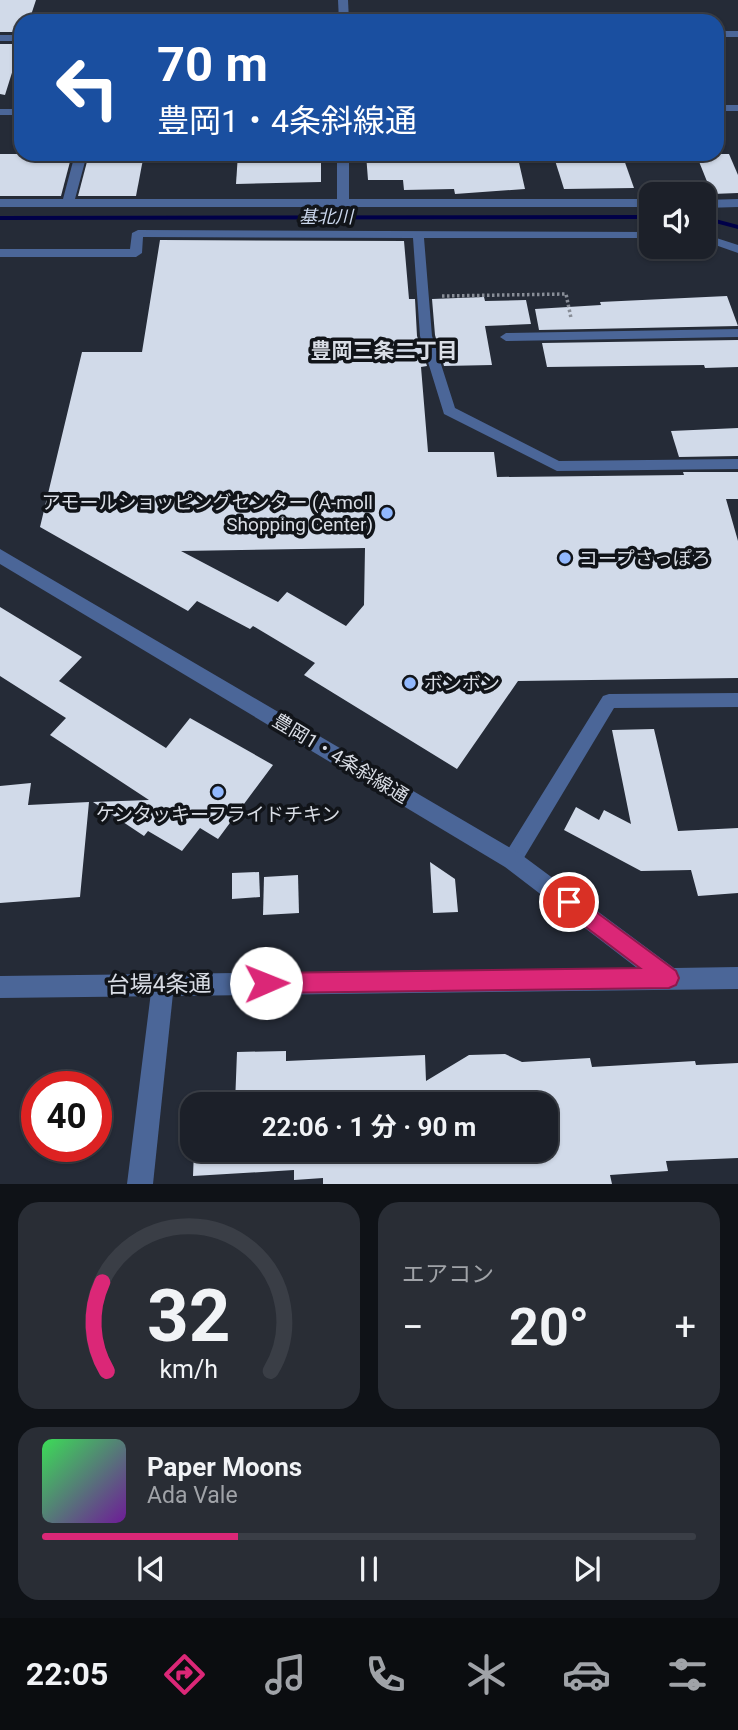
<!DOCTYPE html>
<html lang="ja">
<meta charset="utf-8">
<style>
body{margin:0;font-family:Roboto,"Noto Sans JP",sans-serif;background:#292d35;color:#f1f3f6;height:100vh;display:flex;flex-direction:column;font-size:26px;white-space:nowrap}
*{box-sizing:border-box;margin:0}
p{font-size:23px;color:#a0a3a8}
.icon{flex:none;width:38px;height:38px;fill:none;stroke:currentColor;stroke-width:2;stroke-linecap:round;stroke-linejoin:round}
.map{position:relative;height:1184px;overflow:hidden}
.details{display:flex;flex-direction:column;gap:18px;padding:18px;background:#0f1217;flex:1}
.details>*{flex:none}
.hud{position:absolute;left:14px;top:14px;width:710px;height:147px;border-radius:21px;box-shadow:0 2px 5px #0004,0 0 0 2px #3a3e46;background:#1a4fa0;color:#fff;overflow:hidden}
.controls{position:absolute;left:639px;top:182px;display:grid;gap:14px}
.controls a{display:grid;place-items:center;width:77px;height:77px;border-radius:14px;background:#1c2029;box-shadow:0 2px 5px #0004,0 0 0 2px #3a3e46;font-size:35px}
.speed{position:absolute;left:21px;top:1071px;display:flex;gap:14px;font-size:35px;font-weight:700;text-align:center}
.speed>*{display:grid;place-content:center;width:91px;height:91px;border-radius:50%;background:#1c2029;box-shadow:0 2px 5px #0004,0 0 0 2px #3a3e46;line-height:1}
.speed .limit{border:10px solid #d22;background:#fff;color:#111}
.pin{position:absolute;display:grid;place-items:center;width:60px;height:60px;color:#fff;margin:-30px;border:4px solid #fff;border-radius:50%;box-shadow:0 2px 7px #0007}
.me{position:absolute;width:77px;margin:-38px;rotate:89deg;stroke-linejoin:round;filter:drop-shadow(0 0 5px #0008)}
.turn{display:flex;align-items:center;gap:24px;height:147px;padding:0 28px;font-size:32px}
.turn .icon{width:91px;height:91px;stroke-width:2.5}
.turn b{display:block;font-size:49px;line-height:60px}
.big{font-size:52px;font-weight:700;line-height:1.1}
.details .card{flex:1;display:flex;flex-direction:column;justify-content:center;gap:10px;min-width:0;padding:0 24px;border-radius:21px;background:#292d35}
.details .dial{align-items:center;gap:0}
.dial svg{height:182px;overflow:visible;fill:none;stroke:#3a3e46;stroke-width:7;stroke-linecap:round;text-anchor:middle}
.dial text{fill:#f1f3f6;stroke:none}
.song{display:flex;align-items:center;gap:21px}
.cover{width:84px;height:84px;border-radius:10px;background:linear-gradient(135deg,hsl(130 70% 55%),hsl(280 70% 35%))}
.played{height:7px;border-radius:4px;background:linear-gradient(90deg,#db2777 30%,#3a3e46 30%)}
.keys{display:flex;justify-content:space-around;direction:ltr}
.heat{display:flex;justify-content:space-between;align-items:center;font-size:38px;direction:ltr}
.details .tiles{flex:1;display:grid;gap:18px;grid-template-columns:1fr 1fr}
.card:last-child{grid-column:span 2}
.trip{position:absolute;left:180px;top:1092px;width:378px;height:70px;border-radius:21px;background:#1c2029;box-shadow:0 2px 5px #0004,0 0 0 2px #3a3e46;font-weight:700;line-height:70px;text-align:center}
.dock{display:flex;height:112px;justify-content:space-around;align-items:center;background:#0b0d10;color:#a0a3a8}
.dock .icon{width:49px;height:49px}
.dock .on{color:#db2777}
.dock b{font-size:32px;color:#f1f3f6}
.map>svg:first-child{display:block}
</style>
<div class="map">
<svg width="738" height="1184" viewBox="0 0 738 1184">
<rect width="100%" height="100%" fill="#252b37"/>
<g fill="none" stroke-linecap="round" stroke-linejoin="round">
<g fill="#000048" fill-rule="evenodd">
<polygon points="651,215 651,219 0,220 0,216"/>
<polygon points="704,216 738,225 738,229 704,220"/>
</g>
</g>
<g fill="#d1dae9" fill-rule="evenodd">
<polygon points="0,0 36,0 29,21 21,21 21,32 0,32"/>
<polygon points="0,44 21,44 5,95 0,94"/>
<polygon points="0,154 72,154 61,196 0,196"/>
<polygon points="89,154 144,154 136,196 78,196"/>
<polygon points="238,154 321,154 321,182 236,184"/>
<polygon points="366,154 517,154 525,189 455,194 454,189 404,190 403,180 368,180"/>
<polygon points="553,154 622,154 634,188 564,189"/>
<polygon points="696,154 729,154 738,175 738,193 712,194"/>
<path d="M160 240 404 241 409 299H415L417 336 427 366 421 367 428 452H494L497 477 684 475 683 472H738V499H726L738 541V678L518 681 457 769 304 675 315 663 253 626 250 629 197 601 188 611 40 527 82 352H142ZM365 548 364 605 346 626 287 592 278 602 181 551Z"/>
<polygon points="727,296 738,326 539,330 535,309 601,305 600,302"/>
<polygon points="484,297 485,301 526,300 531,324 485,326 492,365 444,366 435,335 432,299"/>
<polygon points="738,340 738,367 705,368 704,365 547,367 542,343"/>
<polygon points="738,428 738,456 679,457 671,431"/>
<polygon points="0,607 82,657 59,681 166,748 190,718 273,765 218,839 200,828 182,851 148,831 144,836 93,802 149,800 50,735 66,718 0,676"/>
<polygon points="654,729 678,831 738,828 738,893 698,896 691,870 641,871 564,830 576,807 599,820 604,810 631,824 612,730"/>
<polygon points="31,783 28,805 89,802 80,897 0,903 0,786"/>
<polygon points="430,862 455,879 458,912 433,913"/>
<polygon points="259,872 260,897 232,899 232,873"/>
<polygon points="298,875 299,913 263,915 264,877"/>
<polygon points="286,1051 286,1061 425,1055 426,1081 469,1055 505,1054 522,1062 590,1058 592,1067 695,1061 696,1065 738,1063 738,1158 666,1161 668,1171 610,1175 612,1184 323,1184 323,1178 294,1180 294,1170 193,1176 194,1150 546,1150 546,1104 235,1104 237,1052"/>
</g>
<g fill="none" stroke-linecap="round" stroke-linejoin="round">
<polyline stroke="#888d97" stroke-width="3.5" stroke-dasharray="2.5 2.5" stroke-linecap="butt" points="442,296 566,294 571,318"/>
<g fill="#4b6698" fill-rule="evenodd">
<polygon points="95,14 100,17 98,21 88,21"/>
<polygon points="138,230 651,232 651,238 424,238 432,336 455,408 559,461 738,459 738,469 557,471 444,414 420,336 413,238 143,237 142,253 136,257 0,257 0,249 130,249 132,233"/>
<polygon points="704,234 738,245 738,253 704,241"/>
<polygon points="738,329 738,337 506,341 500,337 506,333"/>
<polygon points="738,693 738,707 614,708 519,866 512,869 505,866 503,860 505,854 603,696 609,694"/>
</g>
<g fill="#4b6698" fill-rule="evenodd">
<polygon points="338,0 348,0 349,21 339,21"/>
<rect x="718" y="31" width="20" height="6"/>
<rect x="0" y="35" width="21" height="6"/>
<rect x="718" y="105" width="20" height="6"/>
<rect x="0" y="109" width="21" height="6"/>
<polygon points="75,154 87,154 75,199 337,199 337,154 349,154 349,199 651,199 651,207 0,207 0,199 63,199"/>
<polygon points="738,199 738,207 704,208 704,200"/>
<polygon points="163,973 171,976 174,984 153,1184 127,1184 152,984 155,976"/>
</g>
<polygon fill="#4b6698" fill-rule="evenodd" points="0,549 519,853 674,968 738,967 738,989 0,998 0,976 637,968 505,867 0,564"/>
</g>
<polygon fill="#db2777" stroke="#8e194d" stroke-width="2" points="569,892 676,971 679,978 676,985 669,988 266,993 259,990 256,983 259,976 266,973 640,968 562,909 559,902 562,895"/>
<g fill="#91b8fd" stroke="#111419" stroke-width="2.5">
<circle cx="387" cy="513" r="7"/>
<circle cx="565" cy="558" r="7"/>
<circle cx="410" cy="683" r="7"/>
<circle cx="218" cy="792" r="7"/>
</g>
<g text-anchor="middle" stroke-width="7" stroke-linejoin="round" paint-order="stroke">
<g font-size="18" font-style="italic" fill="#cad6eb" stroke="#111419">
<text x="326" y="223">基北川</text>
</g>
<g font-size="19" fill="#d9dde5" stroke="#111419" text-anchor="start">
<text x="373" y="509" text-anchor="end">アモールショッピングセンター (A-moll<tspan x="373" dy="22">Shopping Center)</tspan></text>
<text x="579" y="565">コープさっぽろ</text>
<text x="424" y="690">ボンボン</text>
<text x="218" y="821" text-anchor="middle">ケンタッキーフライドチキン</text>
</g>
<g font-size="19" fill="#d9dde5" stroke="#111419">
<text transform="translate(341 758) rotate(31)" y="7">豊岡1・4条斜線通</text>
</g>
<g font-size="21" font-weight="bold" fill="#d9dde5" stroke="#111419">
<text x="384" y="358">豊岡三条二丁目</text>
</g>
<g font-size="23" fill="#d9dde5" stroke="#111419">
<text transform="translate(159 984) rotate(-1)" y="8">台場4条通</text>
</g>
</g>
</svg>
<div class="controls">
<a><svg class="icon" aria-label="sound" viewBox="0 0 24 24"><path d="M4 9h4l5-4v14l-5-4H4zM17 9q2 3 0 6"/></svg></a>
</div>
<div class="speed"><div class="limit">40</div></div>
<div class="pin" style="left:569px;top:902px;background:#d93025"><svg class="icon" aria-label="arrive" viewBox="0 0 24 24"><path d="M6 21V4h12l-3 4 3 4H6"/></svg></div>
<svg class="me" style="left:266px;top:983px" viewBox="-20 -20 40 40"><circle r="19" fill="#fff"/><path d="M0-13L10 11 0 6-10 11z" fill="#db2777"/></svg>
<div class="trip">22:06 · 1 分 · 90 m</div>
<div class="hud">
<div class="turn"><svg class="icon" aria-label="left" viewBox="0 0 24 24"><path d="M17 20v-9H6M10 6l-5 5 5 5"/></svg><div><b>70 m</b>豊岡1・4条斜線通</div></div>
</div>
</div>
<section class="details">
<div class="tiles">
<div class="card dial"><svg viewBox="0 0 100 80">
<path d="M14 69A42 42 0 1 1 86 69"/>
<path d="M14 69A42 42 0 0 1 12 30" stroke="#db2777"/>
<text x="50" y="56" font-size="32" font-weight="700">32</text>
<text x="50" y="72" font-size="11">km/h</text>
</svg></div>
<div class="card"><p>エアコン</p>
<div class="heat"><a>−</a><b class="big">20°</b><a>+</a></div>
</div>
<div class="card">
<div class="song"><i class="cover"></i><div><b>Paper Moons</b><p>Ada Vale</p></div></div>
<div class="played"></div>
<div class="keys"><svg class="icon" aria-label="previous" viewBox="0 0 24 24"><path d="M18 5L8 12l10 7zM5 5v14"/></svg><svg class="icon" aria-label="pause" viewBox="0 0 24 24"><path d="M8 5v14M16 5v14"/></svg><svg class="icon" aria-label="next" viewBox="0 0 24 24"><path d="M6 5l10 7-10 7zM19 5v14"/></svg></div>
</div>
</div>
</section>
<nav class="dock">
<b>22:05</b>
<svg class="icon on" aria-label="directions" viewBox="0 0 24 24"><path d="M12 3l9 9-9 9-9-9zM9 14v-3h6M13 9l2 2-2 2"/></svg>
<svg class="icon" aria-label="music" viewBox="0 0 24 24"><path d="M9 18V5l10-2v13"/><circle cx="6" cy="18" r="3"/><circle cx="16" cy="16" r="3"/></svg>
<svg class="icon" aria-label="phone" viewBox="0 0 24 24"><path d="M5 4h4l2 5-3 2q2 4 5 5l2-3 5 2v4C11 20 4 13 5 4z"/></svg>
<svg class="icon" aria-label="climate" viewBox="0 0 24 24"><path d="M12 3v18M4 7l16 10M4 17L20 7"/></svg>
<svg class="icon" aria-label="car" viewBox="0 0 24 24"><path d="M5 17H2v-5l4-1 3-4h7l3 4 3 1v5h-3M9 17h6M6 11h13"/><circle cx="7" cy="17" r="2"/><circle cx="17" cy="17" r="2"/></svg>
<svg class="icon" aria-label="filters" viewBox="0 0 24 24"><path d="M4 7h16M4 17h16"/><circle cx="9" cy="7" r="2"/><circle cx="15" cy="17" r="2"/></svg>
</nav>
